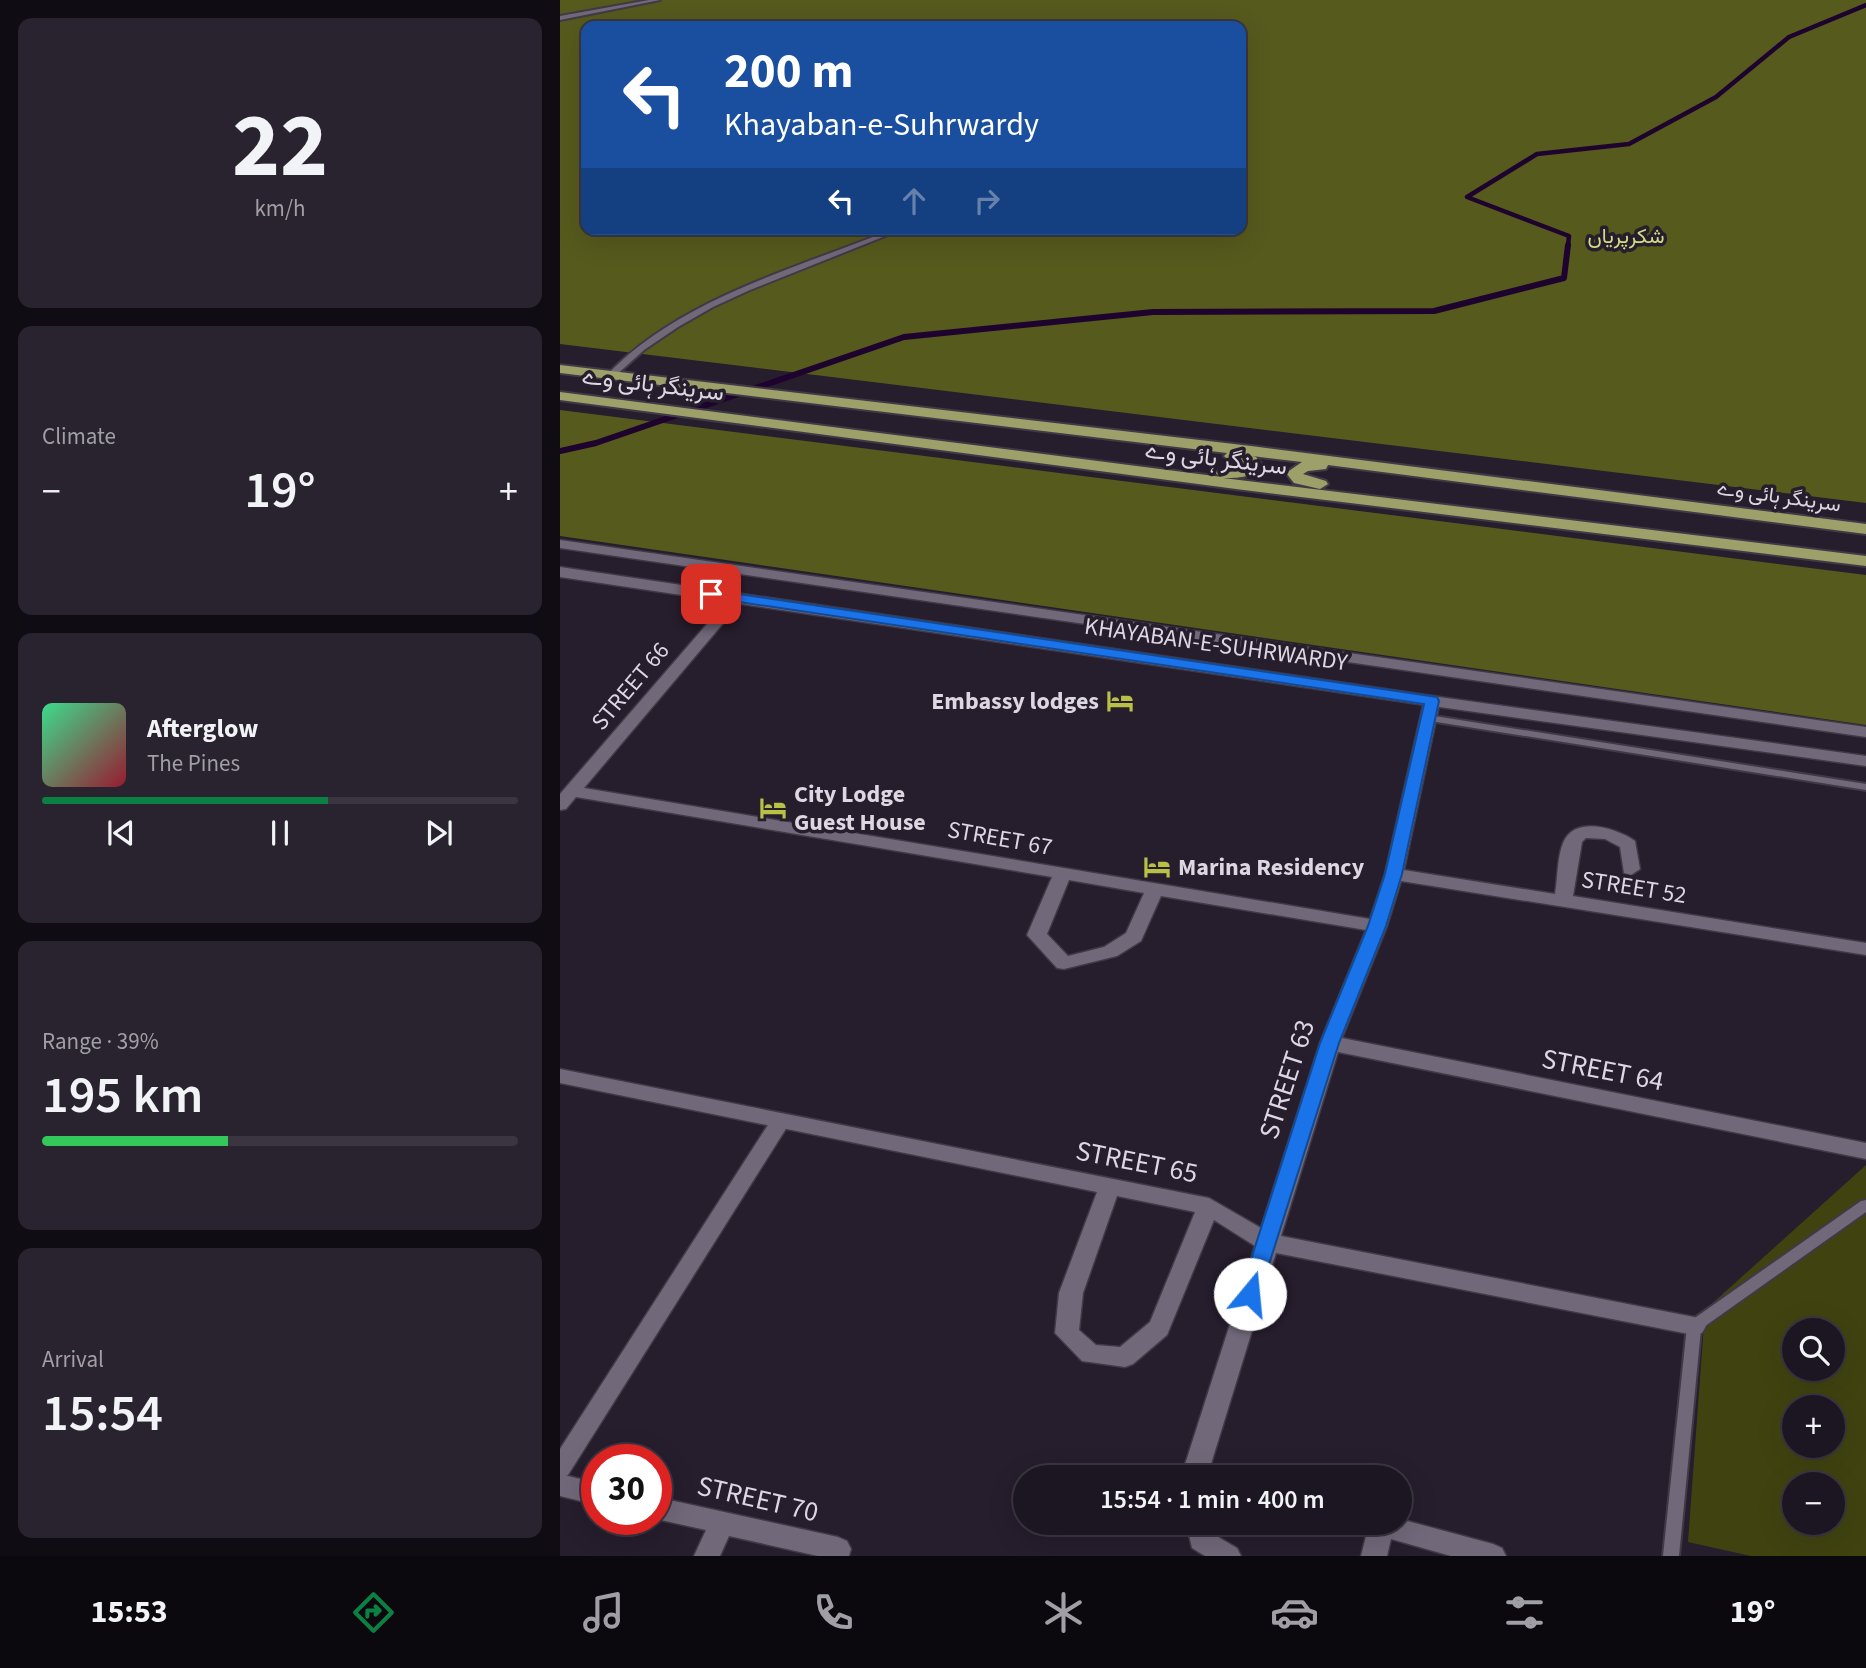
<!DOCTYPE html>
<meta charset="utf-8">
<style>
body{margin:0;font-family:"Source Sans 3",Vazirmatn,sans-serif;background:#29232f;color:#f1f3f6;height:100vh;display:flex;flex-direction:column;font-size:26px;white-space:nowrap}
*{box-sizing:border-box;margin:0}
p{font-size:23px;color:#a09fa5}
.icon{flex:none;width:38px;height:38px;fill:none;stroke:currentColor;stroke-width:2;stroke-linecap:round;stroke-linejoin:round}
.map{position:relative;flex:1;overflow:hidden}
.drawer{display:flex;flex-direction:column;gap:18px;padding:18px;background:#0f0c13;width:560px}
.drawer>*{flex:none}
.banner{position:absolute;left:21px;top:21px;width:665px;height:214px;border-radius:14px;box-shadow:0 7px 28px #0002,0 0 0 2px #3a3540;background:#1a4fa0;color:#fff;overflow:hidden}
.tools{position:absolute;left:1222px;top:1318px;display:grid;gap:14px}
.tools a{display:grid;place-items:center;width:63px;height:63px;border-radius:50%;background:#1c1622;box-shadow:0 7px 28px #0002,0 0 0 2px #3a3540;font-size:35px}
.speed{position:absolute;left:21px;top:1444px;display:flex;gap:14px;font-size:35px;font-weight:700;text-align:center}
.speed>*{display:grid;place-content:center;width:91px;height:91px;border-radius:50%;background:#1c1622;box-shadow:0 7px 28px #0002,0 0 0 2px #3a3540;line-height:1}
.speed .limit{border:10px solid #d22;background:#fff;color:#111}
.pin{position:absolute;display:grid;place-items:center;width:60px;height:60px;color:#fff;margin:-30px;border-radius:14px;box-shadow:0 4px 10px #0006}
.me{position:absolute;width:77px;margin:-38px;rotate:17deg;stroke-linejoin:round;filter:drop-shadow(0 0 5px #0008)}
.turn{display:flex;align-items:center;gap:24px;height:147px;padding:0 28px;font-size:32px}
.turn .icon{width:91px;height:91px;stroke-width:2.5}
.turn b{display:block;font-size:49px;line-height:60px}
.lanes{display:flex;align-items:center;height:66px;padding:0 28px;background:#0003;justify-content:center;gap:35px;direction:ltr}
.lanes .off{opacity:.35}
.big{font-size:52px;font-weight:600;line-height:1.1}
.drawer .card{flex:1;display:flex;flex-direction:column;justify-content:center;gap:10px;min-width:0;padding:0 24px;border-radius:14px;background:#29232f}
.drawer .dial{align-items:center;gap:0}
.dial b{font-size:91px;line-height:1}
.song{display:flex;align-items:center;gap:21px}
.cover{width:84px;height:84px;border-radius:10px;background:linear-gradient(135deg,hsl(150 70% 55%),hsl(350 70% 35%))}
.played{height:7px;border-radius:4px;background:linear-gradient(90deg,#0b8043 60%,#3a3540 60%)}
.keys{display:flex;justify-content:space-around;direction:ltr}
.heat{display:flex;justify-content:space-between;align-items:center;font-size:38px;direction:ltr}
.charge{height:10px;border-radius:5px;background:linear-gradient(90deg,#34c759 39%,#3a3540 0)}
.trip{position:absolute;left:453px;top:1465px;width:399px;height:70px;border-radius:35px;background:#1c1622;box-shadow:0 7px 28px #0002,0 0 0 2px #3a3540;font-weight:600;line-height:70px;text-align:center}
.tab-bar{display:flex;height:112px;justify-content:space-around;align-items:center;background:#0b090e;color:#a09fa5}
.tab-bar .icon{width:49px;height:49px}
.tab-bar .active{color:#0b8043}
.tab-bar b{font-size:32px;color:#f1f3f6}
main{display:flex;flex:1;min-height:0}
.map>svg:first-child{display:block}
</style>
<main>
<section class="drawer">
<div class="card dial"><b>22</b><p>km/h</p></div>
<div class="card"><p>Climate</p>
<div class="heat"><a>−</a><b class="big">19°</b><a>+</a></div>
</div>
<div class="card">
<div class="song"><i class="cover"></i><div><b>Afterglow</b><p>The Pines</p></div></div>
<div class="played"></div>
<div class="keys"><svg class="icon" aria-label="previous" viewBox="0 0 24 24"><path d="M18 5L8 12l10 7zM5 5v14"/></svg><svg class="icon" aria-label="pause" viewBox="0 0 24 24"><path d="M8 5v14M16 5v14"/></svg><svg class="icon" aria-label="next" viewBox="0 0 24 24"><path d="M6 5l10 7-10 7zM19 5v14"/></svg></div>
</div>
<div class="card"><p>Range · 39%</p><b class="big">195 km</b><div class="charge"></div></div>
<div class="card"><p>Arrival</p><b class="big">15:54</b></div>
</section>
<div class="map">
<svg width="1306" height="1556" viewBox="0 0 1306 1556">
<rect width="100%" height="100%" fill="#261d2d"/>
<path fill="#404310" fill-rule="evenodd" d="M1306 1165V1556H1191L1128 1542 1145 1310ZM1234 1330H1272V1368H1234ZM1234 1407H1272V1446H1234ZM1234 1484H1272V1522H1234Z"/>
<g fill="#565a1d" fill-rule="evenodd">
<path d="M0 0H1306V503L0 344ZM26 26H681V229H26Z"/>
<polygon points="0,410 1306,575 1306,725 0,536"/>
</g>
<g fill="none" stroke-linecap="round" stroke-linejoin="round">
<polyline stroke="#1e032e" stroke-width="4.5" points="1008,246 1009,236 907,197 977,154 1069,144 1156,97 1229,37 1306,5"/>
<polyline stroke="#1e032e" stroke-width="6" points="0,451 36,443 344,337 593,312 874,311 1004,278 1008,245"/>
<defs>
<g id="service">
<polygon points="89,0 100,0 0,20 0,16"/>
<path d="M333 229H343L190 290 153 307 118 327 84 350 54 377H48L47 375C120 298 238 268 333 229Z"/>
<polygon points="868,715 1306,784 1306,790 864,720 863,718"/>
<polygon points="1306,1200 1306,1212 1141,1329 1119,1556 1103,1556 1127,1326 1129,1322 1301,1201"/>
</g>
<polygon id="pedestrian" points="220,1115 227,1117 230,1122 227,1127 8,1475 0,1478 0,1449 213,1117"/>
<g id="minor">
<path d="M177 593 185 598 182 601 24 788 810 919 825 874 864 701 872 696 878 697 880 701 844 870 995 894C998 878 997 853 1005 839 1019 816 1058 829 1075 841L1080 869 1071 875 1064 873 1060 847 1045 839 1026 838 1022 842 1013 896 1306 943V955L841 881 827 926 782 1038 1306 1143V1159L778 1052 721 1236 1134 1317 1142 1319 1146 1326 1142 1333 1134 1335 716 1253 647 1477H621L695 1246 654 1220 607 1335 573 1364 565 1367 522 1361 495 1333 499 1293 537 1192 0 1083V1069L649 1198 701 1228 760 1043 806 930 601 896 581 941 557 956 504 969 497 968 467 935 492 877 16 797 6 809 0 810V794L172 595ZM509 880 584 893 566 933 544 947 508 956 487 934ZM557 1196 635 1212 590 1322 560 1347 536 1345 519 1330 523 1293Z"/>
<polygon points="0,1474 37,1483 37,1505 0,1496"/>
<polygon points="96,1497 278,1537 287,1541 291,1549 289,1556 258,1556 169,1536 160,1556 134,1556 146,1530 96,1519"/>
<polygon points="840,1519 933,1544 942,1548 946,1556 891,1556 831,1539 827,1556 801,1556 807,1532 800,1530 796,1522 840,1522"/>
<polygon points="626,1522 652,1522 653,1534 677,1548 681,1556 645,1556 632,1548"/>
</g>
<g id="secondary">
<polygon points="0,540 1306,727 1306,737 0,548"/>
<polygon points="0,567 872,696 1306,756 1306,766 872,706 0,577"/>
</g>
<path id="trunk" d="M0 365 691 446 1306 524V534L768 465 766 469 748 471 743 474 766 481 768 484 760 489 734 483 726 473 742 462 692 456 696 457 703 466C691 478 679 478 663 478L1306 556V566L676 489 0 400V392L662 477 655 473 658 470 680 468 686 465 667 459 664 456 667 453 0 373Z"/>
</defs>
<use href="#service" stroke="#403946" stroke-width="4"/>
<use href="#pedestrian" stroke="#403946" stroke-width="3"/>
<use href="#minor" stroke="#403946" stroke-width="3"/>
<use href="#secondary" stroke="#403946" stroke-width="3"/>
<use href="#trunk" stroke="#403946" stroke-width="4"/>
<use href="#service" fill="#71687a" fill-rule="evenodd"/>
<use href="#pedestrian" fill="#71687a" fill-rule="evenodd"/>
<use href="#minor" fill="#71687a" fill-rule="evenodd"/>
<use href="#secondary" fill="#71687a" fill-rule="evenodd"/>
<use href="#trunk" fill="#9da068" fill-rule="evenodd"/>
</g>
<polygon fill="#1a73e8" stroke="#114b97" stroke-width="2" points="151,590 877,697 879,701 842,874 826,926 779,1043 698,1299 690,1302 683,1299 680,1294 760,1043 808,926 825,874 864,704 146,597 144,594"/>
<defs>
<symbol id="hotel-bare" viewBox="-9 -9 18 18"><path d="M-6-4.5h1.5V1H6V5H4.5V3h-9V5H-6ZM-4 0a1.8 1.8 0 1 1 3.6 0ZM.5 0V-2.5h3Q6-2.5 6 0Z" fill="#b9c046" stroke="#261d2d" stroke-width="2.5" paint-order="stroke"/></symbol>
</defs>
<g fill-rule="evenodd">
<use href="#hotel-bare" x="541" y="682" width="38" height="38"/>
<use href="#hotel-bare" x="194" y="789" width="38" height="38"/>
<use href="#hotel-bare" x="578" y="848" width="38" height="38"/>
</g>
<g text-anchor="middle" stroke-width="7" stroke-linejoin="round" paint-order="stroke">
<g font-size="21" fill="#d4dc83" stroke="#261d2d">
<text x="1066" y="243">شکرپریاں</text>
</g>
<g font-size="21" fill="#dcd7e1" stroke="#261d2d">
<text transform="translate(1219 496) rotate(8)" y="7">سرینگر ہائی وے</text>
</g>
<g font-size="24" fill="#dcd7e1" stroke="#261d2d">
<text transform="translate(93 384) rotate(7)" y="8">سرینگر ہائی وے</text>
<text transform="translate(656 458) rotate(7)" y="8">سرینگر ہائی وے</text>
<text transform="translate(656 644) rotate(8)" y="8">KHAYABAN-E-SUHRWARDY</text>
<text transform="translate(70 686) rotate(-50)" y="8">STREET 66</text>
<text transform="translate(440 838) rotate(10)" y="8">STREET 67</text>
<text transform="translate(1074 887) rotate(9)" y="8">STREET 52</text>
</g>
<g font-size="24" font-weight="bold" fill="#dcd7e1" stroke="#261d2d" text-anchor="start">
<text x="539" y="709" text-anchor="end">Embassy lodges</text>
<text x="234" y="802">City Lodge<tspan x="234" dy="28">Guest House</tspan></text>
<text x="618" y="875">Marina Residency</text>
</g>
<g font-size="28" fill="#dcd7e1" stroke="#261d2d">
<text transform="translate(1043 1069) rotate(11)" y="10">STREET 64</text>
<text transform="translate(726 1079) rotate(-72)" y="10">STREET 63</text>
<text transform="translate(577 1161) rotate(11)" y="10">STREET 65</text>
<text transform="translate(198 1498) rotate(13)" y="10">STREET 70</text>
</g>
</g>
</svg>
<div class="tools">
<a><svg class="icon" aria-label="search" viewBox="0 0 24 24"><circle cx="10" cy="10" r="6"/><path d="M15 15l6 6"/></svg></a>
<a>+</a>
<a>−</a>
</div>
<div class="speed"><div class="limit">30</div></div>
<div class="pin" style="left:151px;top:594px;background:#d93025"><svg class="icon" aria-label="arrive" viewBox="0 0 24 24"><path d="M6 21V4h12l-3 4 3 4H6"/></svg></div>
<svg class="me" style="left:690px;top:1294px" viewBox="-20 -20 40 40"><circle r="19" fill="#fff"/><path d="M0-13L10 11 0 6-10 11z" fill="#1a73e8"/></svg>
<div class="trip">15:54 · 1 min · 400 m</div>
<div class="banner">
<div class="turn"><svg class="icon" aria-label="left" viewBox="0 0 24 24"><path d="M17 20v-9H6M10 6l-5 5 5 5"/></svg><div><b>200 m</b>Khayaban-e-Suhrwardy</div></div>
<div class="lanes"><svg class="icon" aria-label="left" viewBox="0 0 24 24"><path d="M17 20v-9H6M10 6l-5 5 5 5"/></svg><svg class="icon off" aria-label="ahead" viewBox="0 0 24 24"><path d="M12 20V5M6 11l6-6 6 6"/></svg><svg class="icon off" aria-label="right" viewBox="0 0 24 24"><path d="M7 20v-9h11M14 6l5 5-5 5"/></svg></div>
</div>
</div>
</main>
<nav class="tab-bar">
<b>15:53</b>
<svg class="icon active" aria-label="directions" viewBox="0 0 24 24"><path d="M12 3l9 9-9 9-9-9zM9 14v-3h6M13 9l2 2-2 2"/></svg>
<svg class="icon" aria-label="music" viewBox="0 0 24 24"><path d="M9 18V5l10-2v13"/><circle cx="6" cy="18" r="3"/><circle cx="16" cy="16" r="3"/></svg>
<svg class="icon" aria-label="phone" viewBox="0 0 24 24"><path d="M5 4h4l2 5-3 2q2 4 5 5l2-3 5 2v4C11 20 4 13 5 4z"/></svg>
<svg class="icon" aria-label="climate" viewBox="0 0 24 24"><path d="M12 3v18M4 7l16 10M4 17L20 7"/></svg>
<svg class="icon" aria-label="car" viewBox="0 0 24 24"><path d="M5 17H2v-5l4-1 3-4h7l3 4 3 1v5h-3M9 17h6M6 11h13"/><circle cx="7" cy="17" r="2"/><circle cx="17" cy="17" r="2"/></svg>
<svg class="icon" aria-label="filters" viewBox="0 0 24 24"><path d="M4 7h16M4 17h16"/><circle cx="9" cy="7" r="2"/><circle cx="15" cy="17" r="2"/></svg>
<b>19°</b>
</nav>
